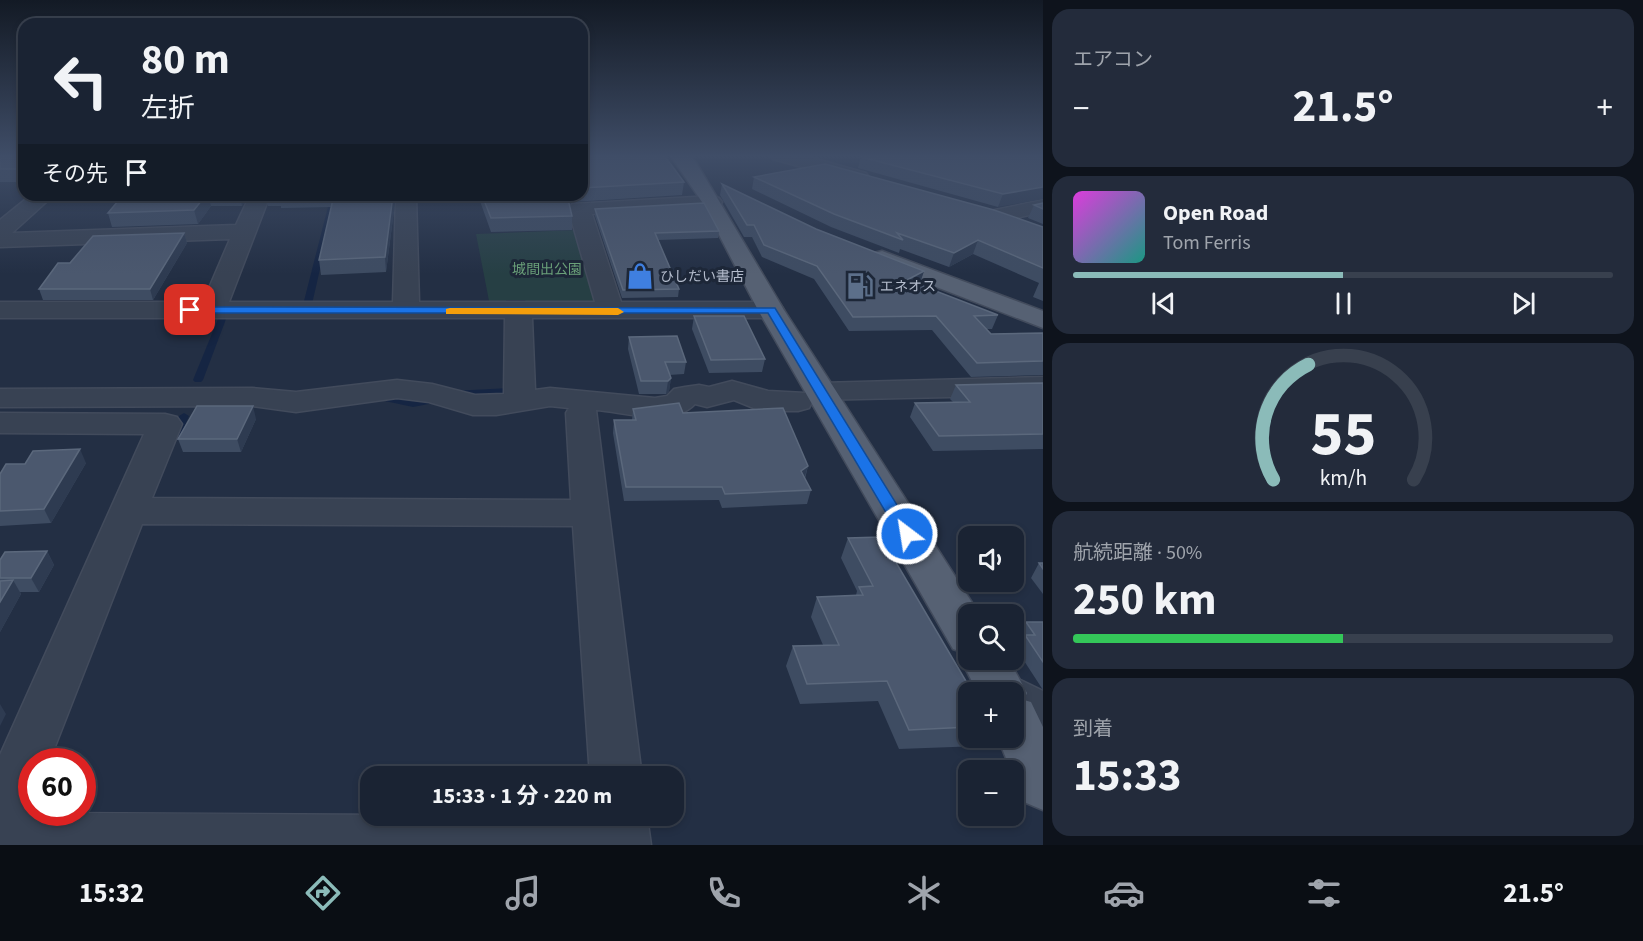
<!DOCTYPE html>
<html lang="ja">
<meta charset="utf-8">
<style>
body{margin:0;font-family:"Source Sans 3","Noto Sans JP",sans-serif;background:#232b3b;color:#f1f3f6;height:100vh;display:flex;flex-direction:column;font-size:22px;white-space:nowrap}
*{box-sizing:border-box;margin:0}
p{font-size:20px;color:#9fa4ac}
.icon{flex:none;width:33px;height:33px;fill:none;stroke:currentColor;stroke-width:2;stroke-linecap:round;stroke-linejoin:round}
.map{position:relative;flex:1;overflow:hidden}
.panel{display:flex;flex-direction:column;gap:9px;padding:9px;background:#0e131c;width:600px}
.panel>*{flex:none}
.banner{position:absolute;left:18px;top:18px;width:570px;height:183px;border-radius:18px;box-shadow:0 3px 9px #0003,0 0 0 2px #38404e;background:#1a2333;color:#f1f3f6;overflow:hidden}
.tools{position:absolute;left:958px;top:526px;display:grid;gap:12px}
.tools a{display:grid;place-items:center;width:66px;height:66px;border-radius:12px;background:#1a2333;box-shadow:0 3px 9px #0003,0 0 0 2px #38404e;font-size:30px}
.speed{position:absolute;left:18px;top:748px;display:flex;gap:12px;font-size:30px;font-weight:700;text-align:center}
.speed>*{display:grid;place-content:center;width:78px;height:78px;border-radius:50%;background:#1a2333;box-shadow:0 3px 9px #0003,0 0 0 2px #38404e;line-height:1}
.speed .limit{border:9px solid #d22;background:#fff;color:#111}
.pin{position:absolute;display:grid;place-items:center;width:51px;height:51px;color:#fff;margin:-26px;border-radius:12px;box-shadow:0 3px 9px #0006}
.me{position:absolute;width:66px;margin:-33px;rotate:329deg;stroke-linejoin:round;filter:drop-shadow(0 0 4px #0008)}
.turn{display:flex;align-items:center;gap:21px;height:126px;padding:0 24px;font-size:27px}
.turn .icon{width:78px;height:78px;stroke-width:2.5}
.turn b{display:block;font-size:42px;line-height:51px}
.then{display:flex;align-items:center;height:57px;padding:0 24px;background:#0003;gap:12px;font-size:22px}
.big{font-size:45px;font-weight:700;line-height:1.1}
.panel .tile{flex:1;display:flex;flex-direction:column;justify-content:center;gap:9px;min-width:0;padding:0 21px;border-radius:18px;background:#232b3b}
.panel .dial{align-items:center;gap:0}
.dial svg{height:156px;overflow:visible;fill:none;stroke:#38404e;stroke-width:7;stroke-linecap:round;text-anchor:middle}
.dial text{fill:#f1f3f6;stroke:none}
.song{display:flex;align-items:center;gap:18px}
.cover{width:72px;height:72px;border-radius:9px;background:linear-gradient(135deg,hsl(300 70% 55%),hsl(170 70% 35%))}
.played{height:6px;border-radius:3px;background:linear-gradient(90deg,#8bbbb9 50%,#38404e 50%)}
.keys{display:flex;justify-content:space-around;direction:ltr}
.heat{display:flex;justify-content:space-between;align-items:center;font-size:33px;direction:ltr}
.charge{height:9px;border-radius:4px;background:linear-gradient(90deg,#34c759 50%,#38404e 0)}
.trip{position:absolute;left:360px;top:766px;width:324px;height:60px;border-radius:18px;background:#1a2333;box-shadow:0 3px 9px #0003,0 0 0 2px #38404e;font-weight:700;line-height:60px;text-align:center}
.tabs{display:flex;height:96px;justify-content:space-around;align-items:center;background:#0a0e14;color:#9fa4ac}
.tabs .icon{width:42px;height:42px}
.tabs .on{color:#8bbbb9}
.tabs b{font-size:27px;color:#f1f3f6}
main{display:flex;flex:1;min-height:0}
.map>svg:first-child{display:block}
</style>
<main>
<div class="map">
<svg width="1043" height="845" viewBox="0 0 1043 845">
<rect width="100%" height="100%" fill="#232f44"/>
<polygon fill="#263f44" points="577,230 599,303 527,306 525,300 506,300 507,306 490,306 476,234"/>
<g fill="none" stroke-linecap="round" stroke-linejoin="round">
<g fill="#152543" fill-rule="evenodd">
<polygon points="331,195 337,195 312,304 308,307 294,306 294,302 304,301"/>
<polygon points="222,316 226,319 203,380 201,382 195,382 193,380 218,319"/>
<polygon points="510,388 514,389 515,391 514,393 452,397 447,394 452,391"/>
<polygon points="375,393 413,401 435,397 440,400 439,402 413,407 371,398 370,396"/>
<polygon points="184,413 189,416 181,435 176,438 172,437 171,435 179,416"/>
</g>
<defs>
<g id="minor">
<polygon points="770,155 802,155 866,173 869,177 859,183 773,159"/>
<path d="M31 195H54L12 233 236 225 250 195H270L229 302H393L396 195H416L419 302H595L568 208 572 204 712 196 719 198 722 202 719 206 592 214 621 302H771L780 304 784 310 780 316 771 318H532L535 390 550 388 655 398 667 396 674 389 685 387 699 385 709 387 732 381 768 391 805 393 809 385 820 383 1043 377V395L813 400 809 408 798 411H761L734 400 707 407 695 404C672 428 625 412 596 410L642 777H590L573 526 142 524 49 762H32V813C235 813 442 816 647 816L651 845H0V755L144 434 0 433V413L165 414 177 417 182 424 152 498 571 500 566 413 569 408 550 406 496 415H473L429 402 397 398 296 412 252 406 0 407V389L252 388 296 392 397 380 432 384 475 395 504 394 505 318H0V302H203L230 239 0 247V220Z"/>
<polygon points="1043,200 1043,212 998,222 990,221 987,216 990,211"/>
<polygon points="1014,677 1043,691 1043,740 1026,734 1014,725 1014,693 992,693 997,683"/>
</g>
<g id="major">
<polygon points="670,155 690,155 697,164 784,310 980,615 969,615 969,660 1009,660 1027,693 1024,700 1031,702 1043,727 1043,810 1024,802 1014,778 1014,771 1011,771 998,738 1014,738 1014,693 978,693 961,660 965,653 953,649 758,310 702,202"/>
<polygon points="882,251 1043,311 1043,328 874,263 870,258 874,253"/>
</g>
</defs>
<use href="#minor" stroke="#424b5c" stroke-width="3"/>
<use href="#major" stroke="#424b5c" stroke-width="3"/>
<use href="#minor" fill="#384253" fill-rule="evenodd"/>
<use href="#major" fill="#566173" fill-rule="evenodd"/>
</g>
<g fill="#3e4c62">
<rect x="0" y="155" width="24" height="27"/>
<polygon points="582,155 684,182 682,195 572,202 569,205 572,216 572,230 491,232 480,201 418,203 418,195 582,195"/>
<polygon points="1043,155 998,207 858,168 861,157"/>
<polygon points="754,177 1043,227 1043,301 1033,297 1039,283 973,254 949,267 900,249 899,253 831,227 752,189"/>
<polygon points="722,184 816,229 924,271 920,283 918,284 998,315 992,329 986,329 991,334 1043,333 1043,375 971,377 932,330 849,331 814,279 762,257 752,237 744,237 720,195"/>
<polygon points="123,195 249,195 242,206 211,206 198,224 112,227 108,213"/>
<polygon points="266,195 396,195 386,272 321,275 319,260 331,207 281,208 281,206 268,206"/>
<polygon points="1043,203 1043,224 1028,218 1034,205"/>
<polygon points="595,209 719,231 718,238 658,240 679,289 678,297 622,298 595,216"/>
<polygon points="184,233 187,243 153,300 43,300 39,289"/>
<polygon points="694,316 765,359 762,372 709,373 692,329"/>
<polygon points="629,337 686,362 684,374 669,375 671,378 669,391 666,394 639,394 628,349"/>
<polygon points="1043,383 1043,449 933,451 910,417 915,403 953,402 950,399 956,385"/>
<polygon points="633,409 683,413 808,466 805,479 811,490 807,504 722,508 719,500 624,501 613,433 614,420 632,420"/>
<polygon points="256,419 241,452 183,452 178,439"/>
<polygon points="86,463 51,523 0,526 0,474"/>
<polygon points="848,538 969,693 969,738 985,738 980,746 899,749 878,701 800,704 786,666 793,646 823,645 811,617 817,597 856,595 857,591 841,558"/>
<polygon points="47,551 54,565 39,592 20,592 21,594 0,632 0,560"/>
<polygon points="1039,563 1043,563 1043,594 1031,578"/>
<polygon points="1026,622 1043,622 1043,690 1017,650 1021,642 1018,636"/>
</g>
<g fill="#2e3b51">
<polygon points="1043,187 1043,199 998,207 1003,194"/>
<polygon points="206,195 208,195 211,206 198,224 194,210"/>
<polygon points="240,195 249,195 242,206"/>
<polygon points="393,195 396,195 386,272 385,257"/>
<polygon points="566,195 572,195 572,202 566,209"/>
<polygon points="184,233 187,243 153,300 150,289"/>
<polygon points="978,240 973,254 949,267 954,253"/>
<polygon points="924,271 920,283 903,293 907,280"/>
<polygon points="671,378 669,391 666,394 668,381"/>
<polygon points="253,406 256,419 241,452 237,439"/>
<polygon points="80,449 86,463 51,523 44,509"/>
<polygon points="808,466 804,479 801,471"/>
<polygon points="47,551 54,565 39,592 31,578"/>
<polygon points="13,580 21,594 0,632 0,602"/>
<polygon points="0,704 6,714 0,726"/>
</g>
<g fill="#4b586e" stroke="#5b687c" stroke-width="1.5">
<rect x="0" y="155" width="24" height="14"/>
<polygon points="582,155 664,155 684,182 582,188"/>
<polygon points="868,155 1043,155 1043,187 1003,194 861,157"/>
<polygon points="825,164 994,210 1043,227 1043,268 978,240 954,253 897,233 903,240 834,214 754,177"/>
<polygon points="722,184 816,229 924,271 907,280 998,315 974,316 991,334 1043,333 1043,361 977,363 936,316 853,317 817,266 764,245 754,225 747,225"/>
<polygon points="123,195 206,195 194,210 108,213"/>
<polygon points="334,195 393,195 385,257 319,260"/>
<polygon points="482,195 567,195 572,216 491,218"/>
<polygon points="704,203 719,231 655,233 679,289 623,290 595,209"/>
<polygon points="1043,203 1043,209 1034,205"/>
<polygon points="184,233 150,289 39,289 58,263 70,263 93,236"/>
<polygon points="694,316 744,316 765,359 711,360"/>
<polygon points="677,336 686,362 665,362 671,378 668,381 641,381 629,337"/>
<polygon points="1043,383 1043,434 939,436 915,403 970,402 956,385"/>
<polygon points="679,403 683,413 783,408 808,466 801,471 811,490 725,494 722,487 626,487 614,420 636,420 633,409"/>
<polygon points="197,406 253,406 237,439 178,439"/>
<polygon points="80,449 44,509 0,511 0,474 6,464 25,464 33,451"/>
<polygon points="881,537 973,693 969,693 969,727 909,730 887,681 807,684 793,646 839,645 817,597 863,595 859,587 873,586 848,538"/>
<polygon points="47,551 31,578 0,578 0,560 5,552"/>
<polygon points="1039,563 1043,563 1043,569"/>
<polygon points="13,580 0,602 0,581"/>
<polygon points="1026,622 1043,622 1043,662 1025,635 1035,635"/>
</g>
<linearGradient id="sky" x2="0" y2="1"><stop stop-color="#131a25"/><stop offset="0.57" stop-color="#3f4d67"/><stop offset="1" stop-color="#3f4d67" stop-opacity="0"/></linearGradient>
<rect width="1043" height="274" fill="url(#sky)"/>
<polygon fill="#1a73e8" stroke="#114b97" stroke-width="1.5" points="186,307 775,308 915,534 913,538 901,538 768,313 190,313 184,310"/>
<polygon fill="#f59e0b" points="450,308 618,308 624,312 618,315 446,314 446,309"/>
<defs>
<symbol id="shop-bare" viewBox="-9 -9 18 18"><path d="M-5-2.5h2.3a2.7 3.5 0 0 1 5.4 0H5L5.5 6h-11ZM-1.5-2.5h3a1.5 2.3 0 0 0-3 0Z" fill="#3f7fe0" stroke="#1d2738" stroke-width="2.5" paint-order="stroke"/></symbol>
<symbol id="fuel-bare" viewBox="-9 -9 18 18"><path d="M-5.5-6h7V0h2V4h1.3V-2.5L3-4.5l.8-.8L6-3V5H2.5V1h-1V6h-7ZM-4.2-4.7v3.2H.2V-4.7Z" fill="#5c6f8a" stroke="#1d2738" stroke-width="2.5" paint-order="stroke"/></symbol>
</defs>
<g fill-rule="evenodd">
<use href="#shop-bare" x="621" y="257" width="38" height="38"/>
<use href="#fuel-bare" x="841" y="267" width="38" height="38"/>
</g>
<g text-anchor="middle" stroke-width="6" stroke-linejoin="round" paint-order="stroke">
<g font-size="14" fill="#6aa079" stroke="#1d2738">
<text x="547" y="274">城間出公園</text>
</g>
<g font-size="14" fill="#b5bdcd" stroke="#1d2738" text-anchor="start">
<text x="660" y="281">ひしだい書店</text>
<text x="880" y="291">エネオス</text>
</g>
</g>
</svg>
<div class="tools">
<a><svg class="icon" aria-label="sound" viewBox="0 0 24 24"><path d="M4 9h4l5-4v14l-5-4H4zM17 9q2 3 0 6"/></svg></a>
<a><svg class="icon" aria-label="search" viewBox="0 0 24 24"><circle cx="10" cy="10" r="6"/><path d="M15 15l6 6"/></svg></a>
<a>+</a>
<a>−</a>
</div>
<div class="speed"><div class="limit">60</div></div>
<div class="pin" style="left:190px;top:310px;background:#d93025"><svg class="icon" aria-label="arrive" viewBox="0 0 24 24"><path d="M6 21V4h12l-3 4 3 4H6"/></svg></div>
<svg class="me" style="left:907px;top:534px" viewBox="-20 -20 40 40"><circle r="17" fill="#1a73e8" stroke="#fff" stroke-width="3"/><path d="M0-11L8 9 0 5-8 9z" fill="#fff"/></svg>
<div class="trip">15:33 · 1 分 · 220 m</div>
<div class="banner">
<div class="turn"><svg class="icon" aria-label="left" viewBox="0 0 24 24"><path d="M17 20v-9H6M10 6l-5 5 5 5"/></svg><div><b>80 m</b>左折</div></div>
<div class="then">その先<svg class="icon" aria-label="arrive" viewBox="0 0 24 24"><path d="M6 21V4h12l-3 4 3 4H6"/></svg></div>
</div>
</div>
<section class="panel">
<div class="tile"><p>エアコン</p>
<div class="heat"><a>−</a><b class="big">21.5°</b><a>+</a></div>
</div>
<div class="tile">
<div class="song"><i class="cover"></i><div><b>Open Road</b><p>Tom Ferris</p></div></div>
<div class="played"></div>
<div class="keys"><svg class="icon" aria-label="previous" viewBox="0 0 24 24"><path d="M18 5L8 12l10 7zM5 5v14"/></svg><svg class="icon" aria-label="pause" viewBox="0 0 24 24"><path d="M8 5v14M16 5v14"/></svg><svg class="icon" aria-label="next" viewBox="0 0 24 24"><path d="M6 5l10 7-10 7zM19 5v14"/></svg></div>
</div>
<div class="tile dial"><svg viewBox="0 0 100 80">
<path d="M14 69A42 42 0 1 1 86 69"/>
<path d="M14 69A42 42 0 0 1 32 10" stroke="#8bbbb9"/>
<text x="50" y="56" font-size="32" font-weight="700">55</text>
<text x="50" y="72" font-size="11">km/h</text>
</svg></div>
<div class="tile"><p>航続距離 · 50%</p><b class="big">250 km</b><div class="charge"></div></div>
<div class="tile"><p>到着</p><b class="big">15:33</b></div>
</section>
</main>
<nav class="tabs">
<b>15:32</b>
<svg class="icon on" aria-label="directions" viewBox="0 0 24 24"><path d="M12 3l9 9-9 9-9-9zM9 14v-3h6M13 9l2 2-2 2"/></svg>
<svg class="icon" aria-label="music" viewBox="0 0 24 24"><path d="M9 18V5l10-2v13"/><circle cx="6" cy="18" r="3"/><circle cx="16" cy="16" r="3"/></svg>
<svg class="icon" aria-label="phone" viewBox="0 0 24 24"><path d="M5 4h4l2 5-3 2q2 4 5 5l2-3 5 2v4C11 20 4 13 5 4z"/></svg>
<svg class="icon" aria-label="climate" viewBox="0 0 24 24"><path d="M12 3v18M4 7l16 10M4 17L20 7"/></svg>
<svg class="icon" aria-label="car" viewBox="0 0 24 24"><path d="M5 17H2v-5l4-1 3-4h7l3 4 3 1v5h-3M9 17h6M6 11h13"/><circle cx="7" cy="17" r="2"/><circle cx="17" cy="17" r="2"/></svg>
<svg class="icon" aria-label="filters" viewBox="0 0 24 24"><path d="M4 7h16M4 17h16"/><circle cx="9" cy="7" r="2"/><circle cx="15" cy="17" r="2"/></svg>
<b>21.5°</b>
</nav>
